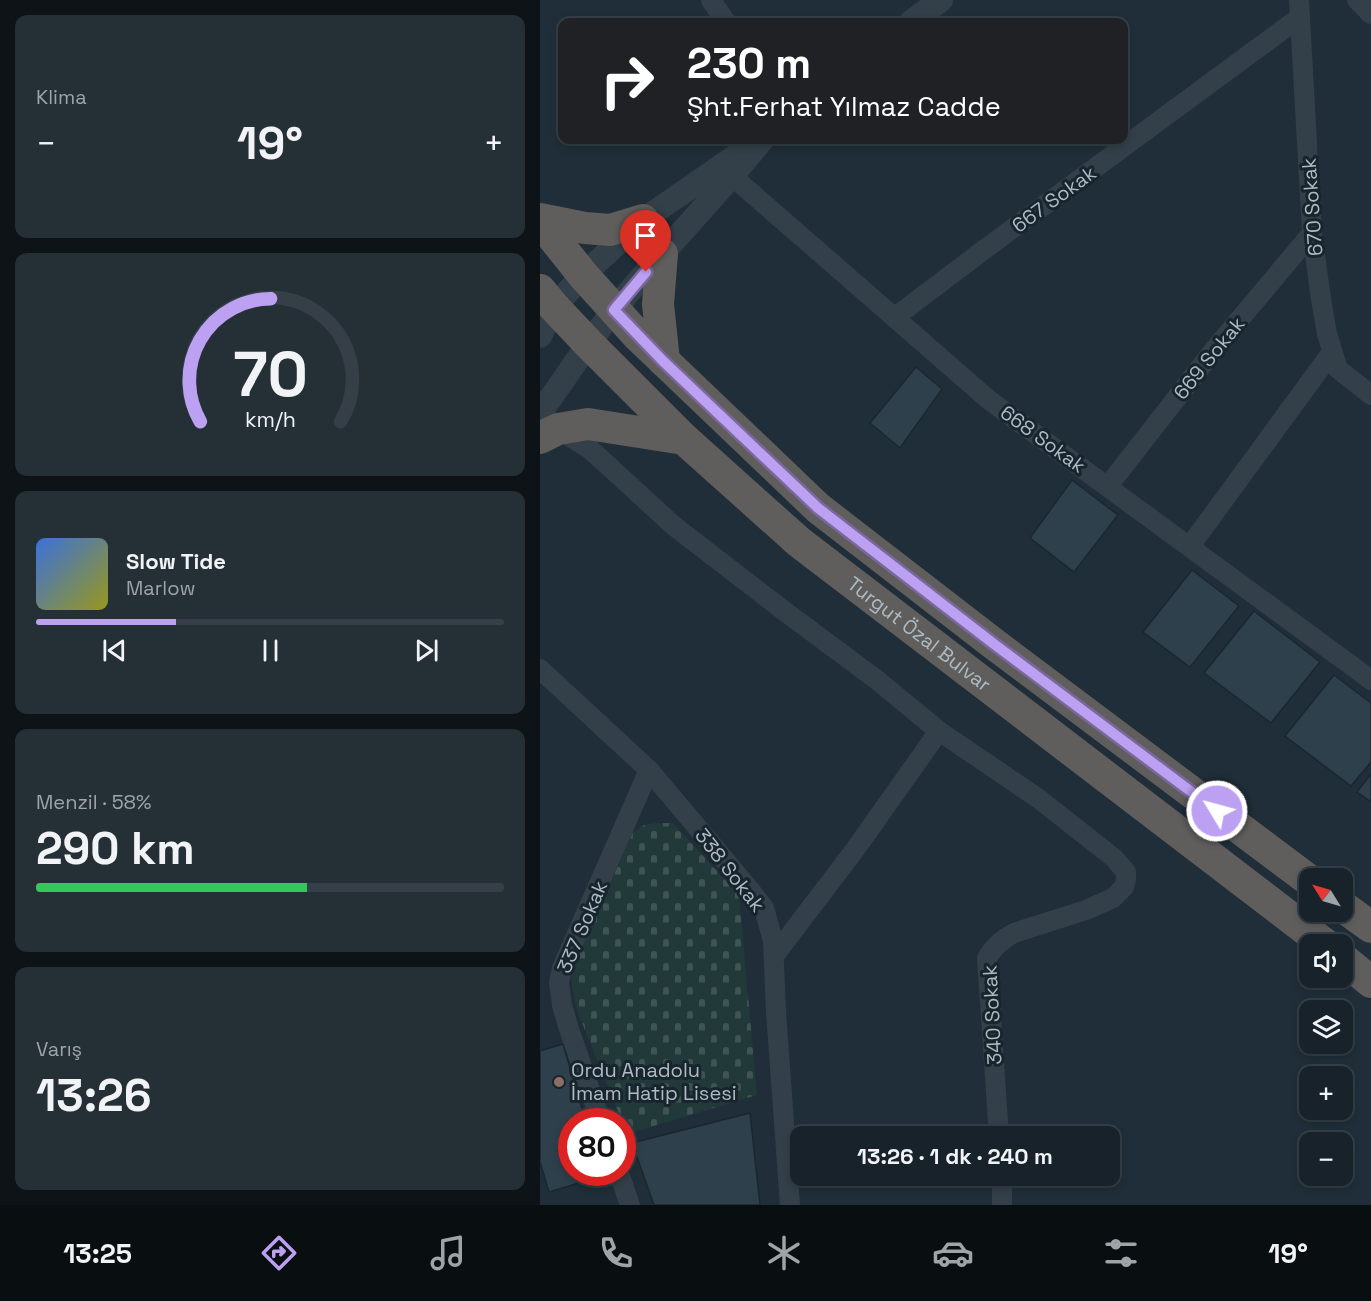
<!DOCTYPE html>
<html lang="tr">
<meta charset="utf-8">
<style>
body{margin:0;font-family:"Space Grotesk",sans-serif;background:#242f36;color:#f1f3f6;height:100vh;display:flex;flex-direction:column;font-size:22px;white-space:nowrap}
*{box-sizing:border-box;margin:0}
p{font-size:20px;color:#9ea4a8}
.icon{flex:none;width:33px;height:33px;fill:none;stroke:currentColor;stroke-width:2;stroke-linecap:round;stroke-linejoin:round}
.map{position:relative;flex:1;overflow:hidden}
.drawer{display:flex;flex-direction:column;gap:15px;padding:15px;background:#0d1317;width:540px}
.drawer>*{flex:none}
.top-card{position:absolute;left:18px;top:18px;width:570px;height:126px;border-radius:12px;box-shadow:0 3px 9px #0003,0 0 0 2px #363f47;background:#202124;color:#fff;overflow:hidden}
.needle{width:39px;rotate:307deg}
.buttons{position:absolute;left:759px;top:868px;display:grid;gap:12px}
.buttons a{display:grid;place-items:center;width:54px;height:54px;border-radius:12px;background:#17222a;box-shadow:0 3px 9px #0003,0 0 0 2px #363f47;font-size:30px}
.speed{position:absolute;left:18px;top:1108px;display:flex;gap:12px;font-size:30px;font-weight:700;text-align:center}
.speed>*{display:grid;place-content:center;width:78px;height:78px;border-radius:50%;background:#17222a;box-shadow:0 3px 9px #0003,0 0 0 2px #363f47;line-height:1}
.speed .limit{border:9px solid #d22;background:#fff;color:#111}
.pin{position:absolute;display:grid;place-items:center;width:51px;height:51px;color:#fff;margin:-62px -26px;border-radius:50% 50% 50% 0;rotate:-45deg;box-shadow:0 0 6px #0007}
.pin .icon{rotate:45deg}
.me{position:absolute;width:66px;margin:-33px;rotate:307deg;stroke-linejoin:round;filter:drop-shadow(0 0 4px #0008)}
.turn{display:flex;align-items:center;gap:21px;height:126px;padding:0 30px;font-size:27px}
.turn .icon{width:78px;height:78px;stroke-width:2.5}
.turn b{display:block;font-size:42px;line-height:51px}
.big{font-size:45px;font-weight:800;line-height:1.1}
.drawer .widget{flex:1;display:flex;flex-direction:column;justify-content:center;gap:9px;min-width:0;padding:0 21px;border-radius:12px;background:#242f36}
.drawer .dial{align-items:center;gap:0}
.dial svg{height:156px;overflow:visible;fill:none;stroke:#363f47;stroke-width:7;stroke-linecap:round;text-anchor:middle}
.dial text{fill:#f1f3f6;stroke:none}
.song{display:flex;align-items:center;gap:18px}
.cover{width:72px;height:72px;border-radius:9px;background:linear-gradient(135deg,hsl(220 70% 55%),hsl(60 70% 35%))}
.played{height:6px;border-radius:3px;background:linear-gradient(90deg,#bca0f2 30%,#363f47 30%)}
.keys{display:flex;justify-content:space-around;direction:ltr}
.heat{display:flex;justify-content:space-between;align-items:center;font-size:33px;direction:ltr}
.charge{height:9px;border-radius:4px;background:linear-gradient(90deg,#34c759 58%,#363f47 0)}
.trip{position:absolute;left:250px;top:1126px;width:330px;height:60px;border-radius:12px;background:#17222a;box-shadow:0 3px 9px #0003,0 0 0 2px #363f47;font-weight:800;line-height:60px;text-align:center}
.tab-bar{display:flex;height:96px;justify-content:space-around;align-items:center;background:#090e11;color:#9ea4a8}
.tab-bar .icon{width:42px;height:42px}
.tab-bar .selected{color:#bca0f2}
.tab-bar b{font-size:27px;color:#f1f3f6}
main{display:flex;flex:1;min-height:0}
.map>svg:first-child{display:block}
</style>
<main>
<section class="drawer">
<div class="widget"><p>Klima</p>
<div class="heat"><a>−</a><b class="big">19°</b><a>+</a></div>
</div>
<div class="widget dial"><svg viewBox="0 0 100 80">
<path d="M14 69A42 42 0 1 1 86 69"/>
<path d="M14 69A42 42 0 0 1 50 6" stroke="#bca0f2"/>
<text x="50" y="56" font-size="32" font-weight="700">70</text>
<text x="50" y="72" font-size="11">km/h</text>
</svg></div>
<div class="widget">
<div class="song"><i class="cover"></i><div><b>Slow Tide</b><p>Marlow</p></div></div>
<div class="played"></div>
<div class="keys"><svg class="icon" aria-label="previous" viewBox="0 0 24 24"><path d="M18 5L8 12l10 7zM5 5v14"/></svg><svg class="icon" aria-label="pause" viewBox="0 0 24 24"><path d="M8 5v14M16 5v14"/></svg><svg class="icon" aria-label="next" viewBox="0 0 24 24"><path d="M6 5l10 7-10 7zM19 5v14"/></svg></div>
</div>
<div class="widget"><p>Menzil · 58%</p><b class="big">290 km</b><div class="charge"></div></div>
<div class="widget"><p>Varış</p><b class="big">13:26</b></div>
</section>
<div class="map">
<svg width="831" height="1205" viewBox="0 0 831 1205">
<defs>
<pattern id="cemetery-stones" width="16" height="16" patternUnits="userSpaceOnUse" patternTransform="scale(1.5)"><rect width="16" height="16" fill="#213938"/><path d="M2 7V4a2 2 0 0 1 4 0v3zM10 15v-3a2 2 0 0 1 4 0v3z" fill="#3f5453"/></pattern>
</defs>
<rect width="100%" height="100%" fill="#1f2e38"/>
<polygon fill="url(#cemetery-stones)" points="116,823 133,823 199,895 217,1095 87,1134 36,1008 30,973 93,832 104,825"/>
<g fill="#2e404c" stroke="#1b272f" stroke-width="1.5">
<polygon points="376,367 402,389 360,448 330,423"/>
<polygon points="532,480 578,515 534,572 490,538"/>
<polygon points="652,570 699,606 650,667 603,632"/>
<polygon points="714,611 780,662 731,723 664,673"/>
<polygon points="794,675 831,703 831,762 811,786 745,736"/>
<polygon points="831,774 831,802 817,792"/>
<polygon points="23,1044 46,1122 32,1122 32,1173 61,1173 62,1176 9,1192 0,1162 0,1051"/>
<polygon points="210,1113 220,1205 114,1205 92,1143"/>
</g>
<g fill="none" stroke-linecap="round" stroke-linejoin="round">
<g stroke="#334049" stroke-width="20">
<polyline points="171,0 186,22"/>
<polyline points="759,0 772,233 781,299 787,334 798,369 831,395"/>
<polyline points="817,0 831,14"/>
<polyline points="192,176 449,400 831,680"/>
<polyline points="355,317 445,249 760,17"/>
<path d="M18 429 51 450 134 526 239 607 337 680 399 731 499 799 574 858 586 872V879L584 887 573 898 546 910 474 933C462 939 454 946 447 958L459 1137"/>
<polyline points="568,486 674,350 772,233"/>
<polyline points="650,546 792,352"/>
<polyline points="0,669 109,770 210,890 224,908 233,941 236,1012 250,1205"/>
<polyline points="234,956 314,851 399,731"/>
<polyline points="61,1122 28,1026 22,1005 19,982 22,968 109,770"/>
<polyline points="79,1173 90,1205"/>
<polyline points="462,1176 462,1205"/>
</g>
<g stroke="#334049" stroke-width="24">
<polyline points="371,22 401,0"/>
<polyline points="0,336 14,307 43,275 103,220 200,153"/>
<path d="M0 413C25 379 48 342 75 309 122 251 175 198 222 140"/>
</g>
<g stroke="#605e5c" stroke-width="32">
<polyline points="0,219 45,228 70,230 103,220"/>
<polyline points="0,221 43,275 98,336 278,508 454,644 770,881"/>
<polyline points="122,254 118,304 124,361"/>
<path id="s1" d="M0 290 14 307 49 344 144 439 259 542 786 945"/>
<polyline points="0,438 18,429 48,424 144,439"/>
<polyline points="802,906 831,927"/>
<polyline points="802,958 831,982"/>
</g>
</g>
<g fill="none" stroke-linecap="round" stroke-linejoin="round">
<defs>
<polyline id="route" points="106,272 74,310 123,361 278,508 454,644 677,811"/>
</defs>
<use href="#route" stroke="#7a689d" stroke-width="15"/>
<use href="#route" stroke="#bca0f2" stroke-width="10"/>
</g>
<circle fill="#8d6e63" stroke="#19252d" stroke-width="2" cx="19" cy="1082" r="6"/>
<g text-anchor="middle" stroke-width="6" stroke-linejoin="round" paint-order="stroke">
<g font-size="20" fill="#adbbc5" stroke="#19252d">
<text transform="translate(514 199) rotate(-36)" y="7">667 Sokak</text>
<text transform="translate(772 207) rotate(-94)" y="7">670 Sokak</text>
<text transform="translate(669 358) rotate(-51)" y="7">669 Sokak</text>
<text transform="translate(503 439) rotate(36)" y="7">668 Sokak</text>
<text dy="7" stroke="none"><textPath href="#s1" startOffset="513">Turgut Özal Bulvar</textPath></text>
<text transform="translate(190 870) rotate(52)" y="7">338 Sokak</text>
<text transform="translate(42 927) rotate(-67)" y="7">337 Sokak</text>
<text transform="translate(452 1015) rotate(-93)" y="7">340 Sokak</text>
</g>
<g font-size="20" fill="#adbbc5" stroke="#19252d" text-anchor="start">
<text x="31" y="1077">Ordu Anadolu<tspan x="31" dy="23">İmam Hatip Lisesi</tspan></text>
</g>
</g>
</svg>
<div class="buttons">
<a><svg class="needle" viewBox="-14 -14 28 28"><path d="M0-13l5 13h-10z" fill="#e53935"/><path d="M0 13l5-13h-10z" fill="#9ea4a8"/></svg></a>
<a><svg class="icon" aria-label="sound" viewBox="0 0 24 24"><path d="M4 9h4l5-4v14l-5-4H4zM17 9q2 3 0 6"/></svg></a>
<a><svg class="icon" aria-label="layers" viewBox="0 0 24 24"><path d="M12 4l9 5-9 5-9-5zM3 14l9 5 9-5"/></svg></a>
<a>+</a>
<a>−</a>
</div>
<div class="speed"><div class="limit">80</div></div>
<div class="pin" style="left:106px;top:272px;background:#d93025"><svg class="icon" aria-label="arrive" viewBox="0 0 24 24"><path d="M6 21V4h12l-3 4 3 4H6"/></svg></div>
<svg class="me" style="left:677px;top:811px" viewBox="-20 -20 40 40"><circle r="17" fill="#bca0f2" stroke="#fff" stroke-width="3"/><path d="M0-11L8 9 0 5-8 9z" fill="#fff"/></svg>
<div class="trip">13:26 · 1 dk · 240 m</div>
<div class="top-card">
<div class="turn"><svg class="icon" aria-label="right" viewBox="0 0 24 24"><path d="M7 20v-9h11M14 6l5 5-5 5"/></svg><div><b>230 m</b>Şht.Ferhat Yılmaz Cadde</div></div>
</div>
</div>
</main>
<nav class="tab-bar">
<b>13:25</b>
<svg class="icon selected" aria-label="directions" viewBox="0 0 24 24"><path d="M12 3l9 9-9 9-9-9zM9 14v-3h6M13 9l2 2-2 2"/></svg>
<svg class="icon" aria-label="music" viewBox="0 0 24 24"><path d="M9 18V5l10-2v13"/><circle cx="6" cy="18" r="3"/><circle cx="16" cy="16" r="3"/></svg>
<svg class="icon" aria-label="phone" viewBox="0 0 24 24"><path d="M5 4h4l2 5-3 2q2 4 5 5l2-3 5 2v4C11 20 4 13 5 4z"/></svg>
<svg class="icon" aria-label="climate" viewBox="0 0 24 24"><path d="M12 3v18M4 7l16 10M4 17L20 7"/></svg>
<svg class="icon" aria-label="car" viewBox="0 0 24 24"><path d="M5 17H2v-5l4-1 3-4h7l3 4 3 1v5h-3M9 17h6M6 11h13"/><circle cx="7" cy="17" r="2"/><circle cx="17" cy="17" r="2"/></svg>
<svg class="icon" aria-label="filters" viewBox="0 0 24 24"><path d="M4 7h16M4 17h16"/><circle cx="9" cy="7" r="2"/><circle cx="15" cy="17" r="2"/></svg>
<b>19°</b>
</nav>
